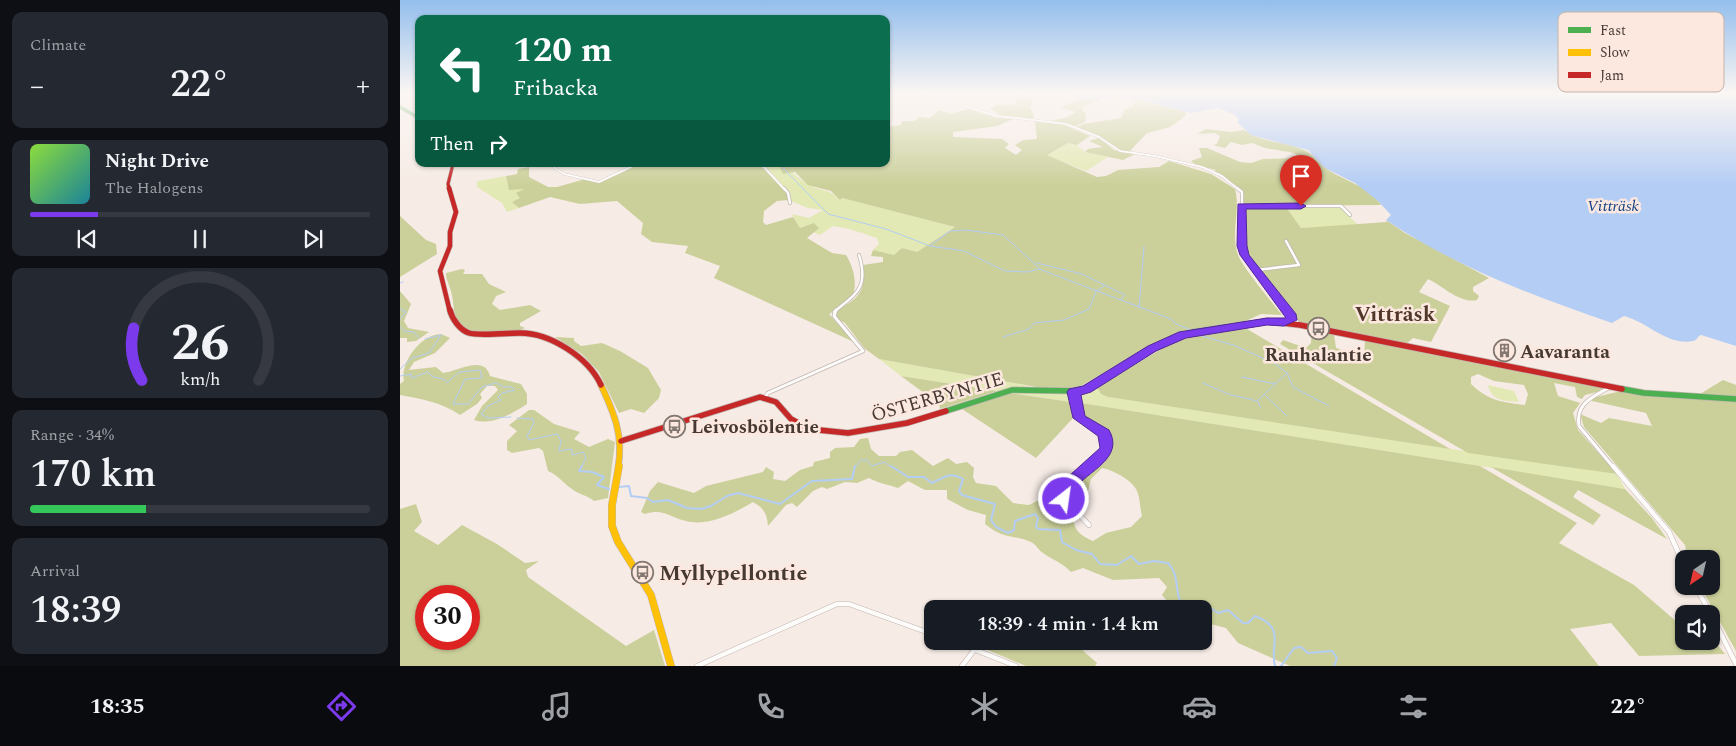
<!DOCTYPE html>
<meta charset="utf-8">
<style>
body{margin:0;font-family:Spectral,serif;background:#242831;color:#f1f3f6;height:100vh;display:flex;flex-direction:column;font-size:19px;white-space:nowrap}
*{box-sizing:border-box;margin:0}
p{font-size:16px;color:#9ea1a6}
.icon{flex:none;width:28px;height:28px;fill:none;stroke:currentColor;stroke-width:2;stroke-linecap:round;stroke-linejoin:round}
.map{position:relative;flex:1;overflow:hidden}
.drawer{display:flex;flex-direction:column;gap:12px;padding:12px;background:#0d0f14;width:400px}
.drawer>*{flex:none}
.hud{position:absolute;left:15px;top:15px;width:475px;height:152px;border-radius:10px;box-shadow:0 1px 4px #0004;background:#0b6e4f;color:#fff;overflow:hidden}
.needle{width:32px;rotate:214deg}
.fabs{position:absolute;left:1275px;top:550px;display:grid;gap:10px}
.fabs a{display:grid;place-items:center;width:45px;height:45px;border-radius:10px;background:#171b24;box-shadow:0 1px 4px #0004;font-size:25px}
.speed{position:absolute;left:15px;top:585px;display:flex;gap:10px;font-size:25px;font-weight:700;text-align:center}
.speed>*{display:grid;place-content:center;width:65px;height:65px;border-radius:50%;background:#171b24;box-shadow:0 1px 4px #0004;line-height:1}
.speed .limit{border:8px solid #d22;background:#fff;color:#111}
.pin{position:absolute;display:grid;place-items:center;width:42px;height:42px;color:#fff;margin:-51px -21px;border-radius:50% 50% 50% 0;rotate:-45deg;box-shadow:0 0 5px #0007}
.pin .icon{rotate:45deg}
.me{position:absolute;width:55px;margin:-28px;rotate:30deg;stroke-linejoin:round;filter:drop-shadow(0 0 4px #0008)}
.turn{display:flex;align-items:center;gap:18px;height:105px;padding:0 15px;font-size:22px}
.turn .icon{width:65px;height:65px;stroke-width:2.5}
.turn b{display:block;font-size:35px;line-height:42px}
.then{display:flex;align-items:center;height:48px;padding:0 15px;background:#0003;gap:10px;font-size:19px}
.big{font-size:38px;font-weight:600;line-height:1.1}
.drawer .widget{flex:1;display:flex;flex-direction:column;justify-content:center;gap:8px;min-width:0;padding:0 18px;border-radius:10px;background:#242831}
.drawer .dial{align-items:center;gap:0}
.dial svg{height:130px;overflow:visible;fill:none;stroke:#363941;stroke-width:7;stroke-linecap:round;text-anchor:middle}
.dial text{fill:#f1f3f6;stroke:none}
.song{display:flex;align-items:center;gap:15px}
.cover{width:60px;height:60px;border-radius:8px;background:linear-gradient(135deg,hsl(90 70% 55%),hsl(190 70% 35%))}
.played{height:5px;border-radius:2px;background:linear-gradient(90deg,#7c3aed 20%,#363941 20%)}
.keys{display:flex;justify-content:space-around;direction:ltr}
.heat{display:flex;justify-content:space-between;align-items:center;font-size:28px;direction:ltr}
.charge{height:8px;border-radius:4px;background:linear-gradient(90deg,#34c759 34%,#363941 0)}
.trip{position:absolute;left:524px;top:600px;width:288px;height:50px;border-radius:10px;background:#171b24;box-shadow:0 1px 4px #0004;font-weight:600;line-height:50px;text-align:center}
.menu{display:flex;height:80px;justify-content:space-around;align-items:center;background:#090b0e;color:#9ea1a6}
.menu .icon{width:35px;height:35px}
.menu .current{color:#7c3aed}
.menu b{font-size:22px;color:#f1f3f6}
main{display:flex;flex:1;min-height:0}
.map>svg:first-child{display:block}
</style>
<main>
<section class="drawer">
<div class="widget"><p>Climate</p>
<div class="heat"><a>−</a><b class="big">22°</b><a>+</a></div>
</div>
<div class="widget">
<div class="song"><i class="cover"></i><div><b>Night Drive</b><p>The Halogens</p></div></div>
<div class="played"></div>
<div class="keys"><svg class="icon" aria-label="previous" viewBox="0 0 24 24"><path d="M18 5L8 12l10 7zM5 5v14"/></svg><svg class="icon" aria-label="pause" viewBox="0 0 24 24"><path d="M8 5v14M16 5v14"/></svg><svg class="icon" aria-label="next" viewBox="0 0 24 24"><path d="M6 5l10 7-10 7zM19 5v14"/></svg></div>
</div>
<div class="widget dial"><svg viewBox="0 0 100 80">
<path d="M14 69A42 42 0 1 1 86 69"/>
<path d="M14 69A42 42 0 0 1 9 37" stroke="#7c3aed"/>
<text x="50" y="56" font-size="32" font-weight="700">26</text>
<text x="50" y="72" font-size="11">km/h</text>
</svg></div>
<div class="widget"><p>Range · 34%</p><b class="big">170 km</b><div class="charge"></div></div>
<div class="widget"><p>Arrival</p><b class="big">18:39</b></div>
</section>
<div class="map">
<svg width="1336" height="666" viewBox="0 0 1336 666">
<rect width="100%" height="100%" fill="#f6ebe5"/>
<g fill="#e3e9b4">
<polygon points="668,143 677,145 685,152 708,157 686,171 646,155"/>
<path d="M362 164C390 164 387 171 408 184 420 192 427 187 440 200L442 198 555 227 517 252 502 248 494 255 473 250 479 244 477 238C462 233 449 228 433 226L420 235 413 232 418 228 414 224 399 228 392 214 409 218 423 210 408 208 391 201 390 193Z"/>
<polygon points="106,176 109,189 124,189 121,198 113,202 119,208 107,212 102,203 77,187 77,181"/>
<polygon points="886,207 940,207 958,225 901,228"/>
<polygon points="479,359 630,386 597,391 501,376"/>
<path d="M1088 385 1114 391 1119 402C1105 401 1091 401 1088 385Z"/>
<polygon points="697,387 701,394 708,397 1217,474 1225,489 681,403 679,395"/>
<polygon points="629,391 671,394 671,402 610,393"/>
</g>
<g fill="#cbd09a" fill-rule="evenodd">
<path d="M622 95 634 100 630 107 634 115 633 119 601 116 590 108C599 102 607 107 616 103V97Z"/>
<polygon points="698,98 701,100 681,108 686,114 685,122 675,126 650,121 668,117 676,112 661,108 678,99"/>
<path d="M736 100 786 112 785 116 770 127 747 133 728 153C712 147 695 135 677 127L683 124 721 118 725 109 733 107Z"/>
<path d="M568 109 597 118 613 119 597 126 553 132V137L602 139 609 144 605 148 616 155 622 150 615 145 623 140 637 139 635 121 659 123 690 136 677 145 668 143 647 155 697 177 706 176 718 170 759 167 769 161 811 174 835 189C841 210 830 234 838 255 843 268 872 302 882 315L861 314 837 325 800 328 768 337 677 388H642L479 359 464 348 445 323 437 319V310C459 298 466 292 463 265L483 262V257L471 256 473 250 494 255 502 248 517 252 555 227 442 198 440 200 431 191 408 185 395 172 383 174 380 168 381 166 378 164H486V127L501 125 502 121H514L519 117 530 118 539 110 551 114Z"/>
<path d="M806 129 831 132 844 130C861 143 887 141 906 151 914 155 919 164 927 169 944 181 969 186 981 205L843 206V190L814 171 816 170 796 165 791 161 802 157 799 148H807L840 162 851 163 863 159 900 158 894 153 865 148 852 143 842 145 831 142 825 148 813 145 817 144 820 136 815 133 797 134Z"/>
<polygon points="699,138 714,150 735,154 723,160 685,152 688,149 703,147 689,141"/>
<path d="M239 164H359L387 193 389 200 377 201 364 211 363 222 366 225 393 217 400 228 414 223 419 228 407 238 432 253 446 255C453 266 459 286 451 298 447 304 435 310 429 314L454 342 314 278 320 266 285 253 288 246 252 242 241 234 243 223 217 201 180 204 150 197 119 208 112 202 120 198 116 193 124 189 109 190 106 176 117 174 118 169 129 167V177L148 187H157L185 179 200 182Z"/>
<path d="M843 207H886L901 228 987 222 986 220 1005 233 1089 278 1073 287V291L1079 296 1077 300C1060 304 1043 286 1028 279L1019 292 1050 306 1031 342 1013 338 1006 344 900 323 846 253Z"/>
<polygon points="0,216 26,240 36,244 37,254 0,277"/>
<path d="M62 269 65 270 63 274H82L89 284 106 292 96 296 92 304 100 310 130 305 141 311 120 323V326L125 328 120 330C102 331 68 339 57 319 53 312 54 303 52 296 51 287 46 281 46 273Z"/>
<polygon points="0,291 11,304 4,321 8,328 29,332 16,341 7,342 7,338 0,338"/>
<polygon points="847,329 1050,449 708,397 701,394 697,387 775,341 807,333"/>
<path d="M912 330 934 334 936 348 964 357 965 339 1203 386 1205 390 1185 395 1182 399 1177 397 1175 387 1154 383 1158 396 1180 403 1173 413 1178 430 1217 474 1068 453 880 344 883 340 906 348 911 343ZM1078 374 1094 381 1124 385 1128 394 1125 405C1101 402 1089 401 1071 384V377Z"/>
<path d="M41 334 50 338 35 353 14 362 9 370 36 367 43 373C57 372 84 354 90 376L121 384 127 394V404C111 414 93 426 74 420L82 406 98 390 95 386H87L80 394 82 398 77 404 60 415C41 402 22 399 0 395V384L4 381C0 364 19 335 41 334Z"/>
<polygon points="155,337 174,338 174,341 181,346 202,343 220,351 248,368 261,390 259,398 244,413 231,409 219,413 199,372 182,354"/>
<polygon points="501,376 597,391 540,409 539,404"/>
<polygon points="1323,380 1336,385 1336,397 1300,394"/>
<polygon points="1221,391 1258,397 1336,401 1336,651 1300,586 1311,586 1311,559 1288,559 1285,545 1184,427 1180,414 1201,423 1209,418 1252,426 1246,413 1192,401 1192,398"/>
<polygon points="610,393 671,402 675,416 636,458 562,409"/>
<path d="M681 403 1080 466 1177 523 1159 543 1234 585 1284 628V641H1311V637L1325 654 1239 656 1211 623 1170 629 1199 666H890L838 643 826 628 803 622 802 609H774L762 595 767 587 759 578 713 580 683 568 671 572C663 563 653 560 643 553 638 550 636 544 631 542 611 534 605 540 585 524L586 515 568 510 547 499V490H525L508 481 498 488C487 484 480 484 469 478L457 483 445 482 427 489 422 487 413 491 397 507 392 503 386 505 368 526C367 514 364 508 353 502 334 513 309 527 286 521 268 517 264 508 245 514L241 512 250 491 258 482 294 493 306 486 363 472 366 467 374 472 373 479 385 481 400 470 413 466 414 462 430 458V452L435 448 454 447 460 439 468 438 471 449 479 456H496L500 452 512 450 533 466 548 458 556 464 567 462 574 468 573 477 576 483 596 486 613 503 629 505 650 494 653 501H660L659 508 673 516C674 531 680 535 693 541L706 533 731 527 742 516C740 508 740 496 736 489 730 479 713 470 702 468L691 479 687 495 677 504H672L667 499C672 482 726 449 705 431 698 425 689 424 682 417Z"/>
<path d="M129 410H134L154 424 180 432 174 439 189 447 208 439 215 442 208 498 194 501C187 495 178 494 172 489 163 483 158 475 148 471L143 451 139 448 112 453 107 450V441L117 431 109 425Z"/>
<polygon points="1091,467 1225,489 1252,518 1267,539 1178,490 1173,497 1201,515 1193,525"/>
<path d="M16 504 22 522 14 531 38 545 62 525 97 544 125 563 139 561 126 570 128 577 226 646 254 630 265 666H0V509ZM26 596H69V639H26Z"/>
<polygon points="598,601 611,605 629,602 636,609 586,609"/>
<polygon points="566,641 672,641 697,663 695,666 626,666"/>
</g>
<path fill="#b4cdf5" d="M659 93H1336V346L1301 335C1297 336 1298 340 1293 341 1267 346 1248 322 1224 316L1212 323C1133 296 1056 267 986 220L991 215 978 201 955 183 925 168 908 150 851 135 837 122 839 120 835 115 818 108 791 113 745 101 716 97 689 100 674 97V95Z"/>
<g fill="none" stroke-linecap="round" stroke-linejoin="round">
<g stroke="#b4cdf5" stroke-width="1">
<polyline points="379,164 428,214 486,229 530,246 564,251 605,271 627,272 639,269 771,319 776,324 791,330"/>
<polyline points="531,245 550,231 566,230 603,235 639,268"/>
<polyline points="637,263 682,274 725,295 720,300"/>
<polyline points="0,283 3,282"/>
<polyline points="739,308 744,246"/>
<polyline points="0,309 6,312 0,319"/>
<polyline points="0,327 4,331 14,332 19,338"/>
<polyline points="795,334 833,345 874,363 887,373 893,387 929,406"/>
<polyline points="603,337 629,329 634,323 664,320 689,309 696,291 704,286"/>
<polyline points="0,369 12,358 29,353 41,335 25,339"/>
<polyline points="0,376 12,374 10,376 12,378 28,372 33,377 44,379 47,383 59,372 80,370 82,378 65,379 53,404 68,404 82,387 96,383 104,387 112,387 115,390 102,393 98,397 101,400 88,406 81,414 88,418 111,417"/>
<polyline points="842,377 875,384"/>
<polyline points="803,383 828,394 857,401 887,373"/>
<polyline points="865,395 887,416"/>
<polyline points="858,402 861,408"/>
<polyline points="117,418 133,419 134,423 127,436 129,440 157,434 161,441 159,451 172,449 172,455 183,452 186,458 181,468"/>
<polyline points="454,468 461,460 467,460 472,466 484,462 493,468"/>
</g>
<g stroke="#b4cdf5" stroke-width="2">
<polyline points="182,466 179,471 192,472 204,477 197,485 209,489"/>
<path d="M491 466 508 477H524L532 483C543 478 551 471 563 479L559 491 562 495 595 504 591 520 596 527 608 533 614 530 615 521 635 514 638 518 636 526 638 529 660 530 662 542 676 550 692 554 700 564 717 565 731 556 739 564 754 561 768 563C781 576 773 594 784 607L806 605 818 613 828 610 843 623H848L855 616C887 628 869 645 875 666"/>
<polyline points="219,487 229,486 231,496 247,498 253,502 268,500 287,508 301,509 311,506 327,496 338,493 380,504 412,481 452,479 455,466"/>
<polyline points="881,666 894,648 901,647 908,653 932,651 937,658 934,666"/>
</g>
<defs>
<g id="street-far3">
<polyline points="518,93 598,116 666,124 699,137 720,151 755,156 802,167 822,176 839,190"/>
<polyline points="15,99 15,104 19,107"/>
<polyline points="0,104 15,99 17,93"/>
<polyline points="149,164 164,174 199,182 237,164"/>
<polyline points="361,164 385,190"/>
</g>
<g id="street-far2">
<polyline points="384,188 388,193 390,203"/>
<polyline points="837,188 842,192 842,246 845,255 889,312"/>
<polyline points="841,206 941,206 950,215"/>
<polyline points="856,270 899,265 886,241"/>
<path d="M434 312C457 293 469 288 459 255"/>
</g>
<g id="street-far1">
<polyline points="888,310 899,325"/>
<path d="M1210 387C1193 397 1175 403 1179 426L1214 468"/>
<path d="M674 392C676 415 685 423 705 434 708 454 703 455 689 468"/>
<polyline points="365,397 368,393 463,351 434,316 436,310"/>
</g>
<g id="street">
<polyline points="1213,466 1269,532 1284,565"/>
<polyline points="689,525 664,499 665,488 690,466"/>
<polyline points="1295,586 1311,614"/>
<polyline points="1311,614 1336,664"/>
<polyline points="553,641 616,666"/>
<polyline points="297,666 437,604 449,604 532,634"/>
<polyline points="562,666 575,649"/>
</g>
<polyline id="fast-far1" points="0,107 19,118"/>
<g id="fast">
<polyline points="1222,389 1244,393 1336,399"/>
<polyline points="546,411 612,390 680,391 771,339 793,332 857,323"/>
</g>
<path id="slow-far1" d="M201 385C214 413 224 436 218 468"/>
<polyline id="slow" points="219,466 212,505 212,526 218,542 251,595 271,666"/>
<polyline id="jam-far2" points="50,190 48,184 53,164"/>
<polyline id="jam-far1" points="49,188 56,212 50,232 50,246 40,271 50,312"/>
<g id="jam">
<path d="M50 310C52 319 60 330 69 333 78 336 109 333 120 333 150 333 188 357 201 385"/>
<polyline points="857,323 867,321 900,325 1222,389"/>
<polyline points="221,441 360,397 376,402 391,419 409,429 448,433 507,423 546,411"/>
</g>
</defs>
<use href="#street-far3" stroke="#c0b6b0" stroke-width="2.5"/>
<use href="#street-far2" stroke="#c0b6b0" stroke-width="4"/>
<use href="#street-far1" stroke="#c0b6b0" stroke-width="4.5"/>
<use href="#street" stroke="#c0b6b0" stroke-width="5.5"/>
<use href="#fast-far1" stroke="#c0b6b0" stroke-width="4"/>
<use href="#fast" stroke="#c0b6b0" stroke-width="7"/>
<use href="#slow-far1" stroke="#c0b6b0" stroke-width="7"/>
<use href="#slow" stroke="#c0b6b0" stroke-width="8"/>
<use href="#jam-far2" stroke="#c0b6b0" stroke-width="4"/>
<use href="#jam-far1" stroke="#c0b6b0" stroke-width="5.5"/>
<use href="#jam" stroke="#c0b6b0" stroke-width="7"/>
<use href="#street-far3" stroke="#fefcfb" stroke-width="2"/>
<use href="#street-far2" stroke="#fefcfb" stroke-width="2.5"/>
<use href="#street-far1" stroke="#fefcfb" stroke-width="3"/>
<use href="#street" stroke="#fefcfb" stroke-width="4.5"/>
<use href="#fast-far1" stroke="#4caf50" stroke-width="3"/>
<use href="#fast" stroke="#4caf50" stroke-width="5.5"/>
<use href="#slow-far1" stroke="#ffc107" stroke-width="5.5"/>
<use href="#slow" stroke="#ffc107" stroke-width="7"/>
<use href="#jam-far2" stroke="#c62828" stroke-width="3"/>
<use href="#jam-far1" stroke="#c62828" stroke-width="4.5"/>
<use href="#jam" stroke="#c62828" stroke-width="5.5"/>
</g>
<linearGradient id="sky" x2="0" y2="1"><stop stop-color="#93beed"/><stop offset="0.5" stop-color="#fbf6f3"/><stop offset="1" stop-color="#fbf6f3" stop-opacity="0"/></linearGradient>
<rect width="1336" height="186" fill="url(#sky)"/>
<path fill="#7c3aed" stroke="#51269a" d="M838 204 901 203 906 206 901 209H846L847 246 849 255 896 314 897 320 884 326 867 325 786 338 756 351 691 392 681 395 685 416 709 430C725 458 688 471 674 489 671 493 671 499 669 504H659L656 499 660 484 700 448 698 436 673 418 667 392 669 389 683 386 748 346 779 332 867 318H886L840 255 837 246Z"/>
<defs>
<symbol id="bus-ring" viewBox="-11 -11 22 22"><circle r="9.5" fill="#fce8df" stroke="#837771" stroke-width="1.5"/><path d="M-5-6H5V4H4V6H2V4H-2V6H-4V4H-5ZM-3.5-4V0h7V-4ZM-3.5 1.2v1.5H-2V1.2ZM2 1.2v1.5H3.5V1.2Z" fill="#837771"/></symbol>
<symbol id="building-ring" viewBox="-11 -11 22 22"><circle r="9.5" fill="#fce8df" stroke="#837771" stroke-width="1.5"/><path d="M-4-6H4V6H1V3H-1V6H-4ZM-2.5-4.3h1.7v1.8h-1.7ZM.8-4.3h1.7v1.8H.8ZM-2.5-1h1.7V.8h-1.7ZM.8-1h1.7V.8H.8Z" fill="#837771"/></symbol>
</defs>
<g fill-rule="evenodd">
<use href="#bus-ring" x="906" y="316" width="25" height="25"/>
<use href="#building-ring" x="1092" y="338" width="25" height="25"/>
<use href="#bus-ring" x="262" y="414" width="25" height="25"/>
<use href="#bus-ring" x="230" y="560" width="25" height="25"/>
</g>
<g text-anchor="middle" stroke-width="5" stroke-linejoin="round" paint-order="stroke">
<g font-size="16" font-style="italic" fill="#144183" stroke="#fce8df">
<text x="1213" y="211">Vitträsk</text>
</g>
<g font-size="19" font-weight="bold" fill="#453932" stroke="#fce8df" text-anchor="start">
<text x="1120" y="358">Aavaranta</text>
<text x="918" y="361" text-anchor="middle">Rauhalantie</text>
<text x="291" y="433">Leivosbölentie</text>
</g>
<g font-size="19" fill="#453932" stroke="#fce8df">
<text transform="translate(537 396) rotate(-16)" y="7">ÖSTERBYNTIE</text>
</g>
<g font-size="21" font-weight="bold" fill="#51372a" stroke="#fce8df">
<text x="995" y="321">Vitträsk</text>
</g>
<g font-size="22" font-weight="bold" fill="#453932" stroke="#fce8df" text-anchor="start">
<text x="259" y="580">Myllypellontie</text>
</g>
</g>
<rect x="1158" y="12" width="166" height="80" rx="8" fill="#fce8df" stroke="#c5b4ab" stroke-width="1"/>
<rect x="1168" y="27" width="23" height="6" fill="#4caf50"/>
<rect x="1168" y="49" width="23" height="7" fill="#ffc107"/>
<rect x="1168" y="72" width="23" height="6" fill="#c62828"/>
<g font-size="14" fill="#453932">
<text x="1200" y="35">Fast</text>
<text x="1200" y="57">Slow</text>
<text x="1200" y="80">Jam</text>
</g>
</svg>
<div class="fabs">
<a><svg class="needle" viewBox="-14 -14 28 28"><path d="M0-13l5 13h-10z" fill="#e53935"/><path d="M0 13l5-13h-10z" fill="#9ea1a6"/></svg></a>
<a><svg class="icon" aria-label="sound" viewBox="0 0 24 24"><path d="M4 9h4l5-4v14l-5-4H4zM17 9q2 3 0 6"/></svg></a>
</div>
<div class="speed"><div class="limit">30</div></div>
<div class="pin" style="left:901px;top:206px;background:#d93025"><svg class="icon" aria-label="arrive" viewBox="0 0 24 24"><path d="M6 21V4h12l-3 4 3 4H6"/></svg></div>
<svg class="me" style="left:664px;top:499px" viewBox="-20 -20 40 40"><circle r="17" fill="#7c3aed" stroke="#fff" stroke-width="3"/><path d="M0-11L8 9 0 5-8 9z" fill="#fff"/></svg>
<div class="trip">18:39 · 4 min · 1.4 km</div>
<div class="hud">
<div class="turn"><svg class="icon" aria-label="left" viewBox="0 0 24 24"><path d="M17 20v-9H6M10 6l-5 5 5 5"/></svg><div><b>120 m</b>Fribacka</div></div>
<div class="then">Then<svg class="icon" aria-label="right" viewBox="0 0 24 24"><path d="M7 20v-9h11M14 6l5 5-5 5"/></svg></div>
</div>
</div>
</main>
<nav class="menu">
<b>18:35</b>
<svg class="icon current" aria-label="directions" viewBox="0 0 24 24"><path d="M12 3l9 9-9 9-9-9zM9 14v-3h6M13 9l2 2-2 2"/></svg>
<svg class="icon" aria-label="music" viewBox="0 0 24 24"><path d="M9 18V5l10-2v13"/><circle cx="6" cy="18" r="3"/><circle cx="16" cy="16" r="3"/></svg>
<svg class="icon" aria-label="phone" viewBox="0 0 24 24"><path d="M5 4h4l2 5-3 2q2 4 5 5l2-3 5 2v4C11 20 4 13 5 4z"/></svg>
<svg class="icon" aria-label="climate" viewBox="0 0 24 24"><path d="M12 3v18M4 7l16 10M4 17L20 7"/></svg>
<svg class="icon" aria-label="car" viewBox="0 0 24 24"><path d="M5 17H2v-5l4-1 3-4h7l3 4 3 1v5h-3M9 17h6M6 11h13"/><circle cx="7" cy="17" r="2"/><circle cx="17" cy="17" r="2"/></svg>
<svg class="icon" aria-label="filters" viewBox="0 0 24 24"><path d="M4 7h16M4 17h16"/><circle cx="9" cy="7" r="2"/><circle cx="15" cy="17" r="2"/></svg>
<b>22°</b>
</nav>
